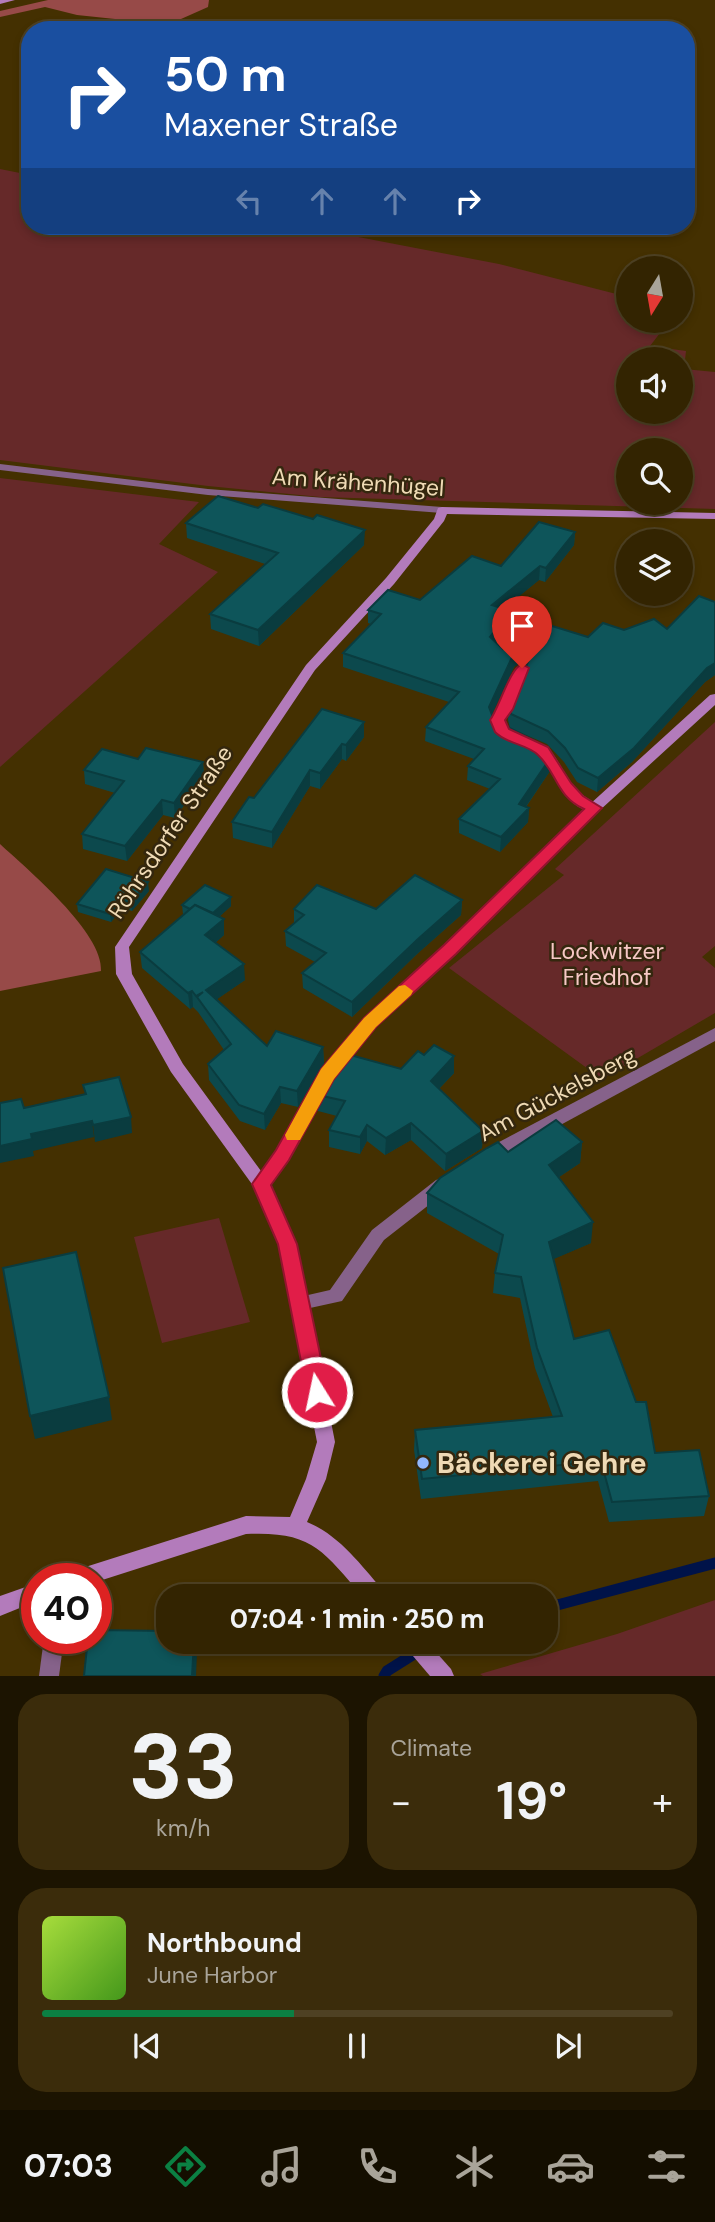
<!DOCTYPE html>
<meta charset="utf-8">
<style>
body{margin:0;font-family:"DM Sans",sans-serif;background:#3b2c0b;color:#f1f3f6;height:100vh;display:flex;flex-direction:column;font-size:26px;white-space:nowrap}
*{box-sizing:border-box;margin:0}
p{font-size:23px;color:#a9a499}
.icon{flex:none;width:38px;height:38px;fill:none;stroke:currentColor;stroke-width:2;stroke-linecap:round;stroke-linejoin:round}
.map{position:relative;height:1676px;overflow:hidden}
.drawer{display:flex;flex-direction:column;gap:18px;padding:18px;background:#1c1401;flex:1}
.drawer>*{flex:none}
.top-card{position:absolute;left:21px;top:21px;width:674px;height:214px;border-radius:28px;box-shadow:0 4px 10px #0003,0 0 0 2px #4e4123;background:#1a4fa0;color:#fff;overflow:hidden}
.needle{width:46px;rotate:191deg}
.buttons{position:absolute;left:616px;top:256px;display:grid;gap:14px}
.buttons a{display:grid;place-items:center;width:77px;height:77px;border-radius:50%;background:#332401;box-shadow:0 4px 10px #0003,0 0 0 2px #4e4123;font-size:35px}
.speed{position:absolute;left:21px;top:1563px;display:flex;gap:14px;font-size:35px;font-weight:700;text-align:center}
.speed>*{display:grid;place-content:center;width:91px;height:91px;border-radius:50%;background:#332401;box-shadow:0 4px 10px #0003,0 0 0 2px #4e4123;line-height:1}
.speed .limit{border:10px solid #d22;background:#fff;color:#111}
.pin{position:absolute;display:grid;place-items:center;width:60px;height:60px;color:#fff;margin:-72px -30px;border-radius:50% 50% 50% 0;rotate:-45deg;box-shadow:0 0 7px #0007}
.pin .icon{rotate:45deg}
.me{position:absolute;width:77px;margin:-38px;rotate:350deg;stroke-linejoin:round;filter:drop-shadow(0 0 5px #0008)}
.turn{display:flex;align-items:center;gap:24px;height:147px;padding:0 28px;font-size:32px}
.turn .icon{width:91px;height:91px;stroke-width:2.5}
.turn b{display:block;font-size:49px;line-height:60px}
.lanes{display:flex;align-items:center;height:66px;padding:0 28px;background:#0003;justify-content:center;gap:35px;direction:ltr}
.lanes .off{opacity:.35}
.big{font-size:52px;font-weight:700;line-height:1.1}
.drawer .card{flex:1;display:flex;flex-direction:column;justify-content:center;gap:10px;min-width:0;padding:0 24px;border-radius:28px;background:#3b2c0b}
.drawer .dial{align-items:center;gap:0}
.dial b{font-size:91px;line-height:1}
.song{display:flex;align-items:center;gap:21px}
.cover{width:84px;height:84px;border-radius:10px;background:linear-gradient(135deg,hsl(80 70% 55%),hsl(100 70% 35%))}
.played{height:7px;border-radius:4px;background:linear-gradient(90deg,#0b8043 40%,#4e4123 40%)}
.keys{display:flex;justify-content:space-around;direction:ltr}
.heat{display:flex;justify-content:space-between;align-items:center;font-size:38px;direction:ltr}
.drawer .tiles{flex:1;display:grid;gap:18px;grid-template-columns:1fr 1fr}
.card:last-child{grid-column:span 2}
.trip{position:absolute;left:156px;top:1584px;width:402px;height:70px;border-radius:28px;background:#332401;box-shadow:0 4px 10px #0003,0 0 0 2px #4e4123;font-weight:700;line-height:70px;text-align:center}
.tabs{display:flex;height:112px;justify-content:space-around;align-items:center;background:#140e00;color:#a9a499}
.tabs .icon{width:49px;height:49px}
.tabs .active{color:#0b8043}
.tabs b{font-size:32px;color:#f1f3f6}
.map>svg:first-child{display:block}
</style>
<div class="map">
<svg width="715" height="1676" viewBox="0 0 715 1676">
<rect width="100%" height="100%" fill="#443001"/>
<g fill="#662929" fill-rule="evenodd">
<path d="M0 169 30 175V226H301L499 264 628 297V320H670L650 346 686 351 684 369 715 372V509L320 497 208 486 0 460ZM628 359H681V411H628ZM628 450H681V502H628Z"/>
<polygon points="0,478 199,502 159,544 218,572 0,767"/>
<polygon points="715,722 715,946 702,957 715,968 715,1013 602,1079 449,968 564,875 555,869"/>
<polygon points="219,1218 250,1322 162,1343 134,1237"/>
<polygon points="715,1600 715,1676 483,1676 480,1674 617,1634"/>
</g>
<g fill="#974a48">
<polygon points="48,0 209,0 208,7 181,19 134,21 77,15 45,7 0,17 0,11"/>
<path d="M0 844C27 869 104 933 101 971L0 991Z"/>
</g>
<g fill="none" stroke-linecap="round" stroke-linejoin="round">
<g stroke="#001349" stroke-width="11">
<polyline points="546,1608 715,1563"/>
<polyline points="384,1676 387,1671 433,1642"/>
</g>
<g fill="#86628a" fill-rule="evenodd">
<polygon points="0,464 208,489 442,507 448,510 442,513 208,495 0,470"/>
<polygon points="522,664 528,668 505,720 508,730 517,735 510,739 497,735 491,720 516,668"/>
<path d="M538 744C558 750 561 773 574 787 581 796 593 800 601 808L599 811C572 816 558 782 547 765 543 758 536 754 531 748Z"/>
<polygon points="715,1028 715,1041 494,1161 488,1162 482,1161 480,1156 482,1151"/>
<polygon points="442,1178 448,1180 450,1185 448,1190 384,1240 342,1301 301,1310 295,1308 292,1303 295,1298 330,1290 372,1230 436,1180"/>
<polygon points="44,1638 64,1638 59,1676 39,1676"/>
</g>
<g fill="#b37bbb" fill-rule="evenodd">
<polygon points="0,0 15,0 0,4"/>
<path d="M442 507 715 513V519L447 514 444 521 394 584 315 670 129 947 132 974 183 1064 261 1171 277 1150 321 1070 365 1019 445 946 589 805 710 695 715 694V705L599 811 455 954 375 1027 333 1078 289 1160 270 1185 296 1244 335 1442 326 1479 307 1522C339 1535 360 1564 382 1589L385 1596H362C322 1549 311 1531 246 1534L96 1582V1578H69L72 1571 79 1569 246 1516 290 1517 306 1479 317 1442 278 1244 254 1187 171 1072 116 974 115 947 306 665 386 578 434 519 438 508Z"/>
<polygon points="37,1583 37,1601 0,1616 0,1596"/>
<polygon points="404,1642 427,1642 451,1669 454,1676 430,1676 407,1649"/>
</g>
</g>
<g fill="#0c494d">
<polygon points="186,523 364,545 259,646 211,629 210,614 265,564 187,538"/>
<polygon points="575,532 574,545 545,582 539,580 503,609 511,611 510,625 496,642 503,649 588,637 624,630 667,629 715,602 715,675 705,682 632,762 597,792 577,782 564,762 547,744 510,728 508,720 509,706 527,666 521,662 514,667 492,714 494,720 550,771 526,807 529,808 528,822 500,852 459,833 459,819 490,789 467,780 468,766 474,759 425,741 426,727 449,702 343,667 343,653 371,624 368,623 368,610 420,600 501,566"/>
<polygon points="322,709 364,737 346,761 342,759 320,789 310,786 272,848 233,838 232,822 254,798"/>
<polygon points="138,759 203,762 204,777 175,818 163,815 127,861 83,849 82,834 115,793 85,784 84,770"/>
<polygon points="149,891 132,911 123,908 111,922 78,912 77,904"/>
<polygon points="231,897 231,906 219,917 224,935 215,943 245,980 217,999 267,1046 323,1047 324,1063 298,1107 281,1103 265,1130 240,1121 209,1080 208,1064 224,1050 198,1012 193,1007 190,1009 142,968 140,952 184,914 183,914 182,905"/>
<polygon points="462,900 461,915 417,954 352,1017 303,988 302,973 315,962 286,946 285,931 294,924 294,909 376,909"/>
<polygon points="424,1055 454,1056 454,1073 439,1089 483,1131 482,1148 445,1171 411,1140 385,1155 367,1141 360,1154 329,1147 329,1130 337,1116 318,1111 318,1095 401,1069"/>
<polygon points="582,1142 580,1163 559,1177 591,1243 553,1259 574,1339 655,1453 709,1496 704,1516 609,1522 598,1481 421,1499 414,1450 415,1430 553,1417 535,1368 520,1298 493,1293 495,1273 499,1254 427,1213 427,1193 508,1152"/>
</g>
<g fill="#0a3c3f">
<polygon points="365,530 364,545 259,646 258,630"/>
<polygon points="575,532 574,545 545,582 546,568"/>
<polygon points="540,566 539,580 491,619 492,605"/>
<polygon points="511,611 510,625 490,650 490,637"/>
<polygon points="521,648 521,662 514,667 489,721 489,707 514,653"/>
<polygon points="715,663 715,675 705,682 632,762 597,792 598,778 707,668"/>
<polygon points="364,722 364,737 346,761 346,745"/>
<polygon points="342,744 342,759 320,789 320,773"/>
<polygon points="551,757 550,771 518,818 519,804"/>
<polygon points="203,762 204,777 175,818 174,803"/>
<polygon points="310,770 310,786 272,848 272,832"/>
<polygon points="162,800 163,815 127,861 125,846"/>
<polygon points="529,808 528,822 500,852 501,837"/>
<polygon points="148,882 149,891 132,911 131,903"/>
<polygon points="231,897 231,906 208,927 207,918"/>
<polygon points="122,900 123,908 111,922 110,914"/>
<polygon points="462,900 461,915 417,954 352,1017 352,1002 418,939"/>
<polygon points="224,919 224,935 206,951 205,935"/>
<polygon points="244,964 245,980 207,1006 206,990"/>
<polygon points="192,991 193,1007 190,1009 188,993"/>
<polygon points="323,1047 324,1063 298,1107 297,1091"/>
<polygon points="454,1056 454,1073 430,1098 431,1081"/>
<polygon points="280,1087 281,1103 265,1130 264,1114"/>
<polygon points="131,1117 132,1133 95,1142 93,1125"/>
<polygon points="92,1121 94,1137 33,1151 34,1156 0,1163 0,1146 31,1134"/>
<polygon points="411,1123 411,1140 385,1155 386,1138"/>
<polygon points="367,1125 367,1141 360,1154 360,1137"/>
<polygon points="483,1131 482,1148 445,1171 446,1154"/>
<polygon points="582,1142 580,1163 547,1185 549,1165"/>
<polygon points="593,1222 591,1243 547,1262 549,1242"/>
<polygon points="109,1397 112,1420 35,1439 30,1416"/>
<polygon points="194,1642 196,1642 197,1652 196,1676 192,1676"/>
</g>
<g fill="#0e555a" stroke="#0a3c3f" stroke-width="2">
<polygon points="218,496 258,508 263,504 313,519 317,515 365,530 258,630 210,614 278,553 186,523"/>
<polygon points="539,522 575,532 546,568 540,566 492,605 511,611 490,637 503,649 536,621 588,637 603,623 624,630 654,619 667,629 699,596 715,602 715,663 707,668 634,748 598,778 578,768 565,748 548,731 511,714 509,706 531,655 521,648 514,653 489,707 494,720 534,740 551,757 519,804 529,808 501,837 459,819 500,779 468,766 484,749 426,727 459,692 343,653 381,614 368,610 388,590 420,600 472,556 501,566"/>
<polygon points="322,709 364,722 346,745 342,744 320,773 310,770 272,832 232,822 249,797 254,798"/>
<polygon points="146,748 203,762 174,803 162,800 125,846 82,834 124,781 84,770 102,749 138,759"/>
<polygon points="106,869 148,882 131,903 122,900 110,914 77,904"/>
<polygon points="415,875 462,900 418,939 352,1002 302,973 326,953 285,931 304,915 294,909 317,885 376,909"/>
<polygon points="205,885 231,897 213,913 195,905 190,909 182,905"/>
<polygon points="195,905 224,919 205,935 244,964 206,990 267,1046 276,1031 323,1047 297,1091 280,1087 264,1114 239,1105 208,1064 231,1044 197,997 203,992 196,996 192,991 188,993 140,952"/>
<polygon points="434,1045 454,1056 431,1081 483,1131 446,1154 411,1123 386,1138 367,1125 360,1137 329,1130 345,1101 318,1095 343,1053 401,1069 418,1051 424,1055"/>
<polygon points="119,1077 131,1117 93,1125 92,1121 31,1134 32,1139 0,1146 0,1103 21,1099 24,1108 86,1094 83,1085"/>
<polygon points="556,1120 582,1142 549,1165 593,1222 549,1242 574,1339 609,1330 636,1402 646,1402 655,1453 699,1450 709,1496 612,1502 601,1461 422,1479 415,1430 562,1416 537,1348 521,1277 495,1273 503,1235 427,1193 440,1178 487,1148 498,1142 508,1152"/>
<polygon points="76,1252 109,1397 30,1416 3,1268"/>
<polygon points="96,1630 168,1631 168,1642 194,1642 192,1676 84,1676 88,1638 96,1638"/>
</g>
<path fill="#e11d48" stroke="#92132f" stroke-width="2" d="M522 664 529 668 513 709 505 720 509 729 548 747 571 783 583 796 602 808 456 954 376 1027 334 1079 289 1160 271 1185 297 1244 328 1392 325 1399 317 1401 310 1399 307 1392 278 1244 252 1184 276 1150 321 1069 364 1018 444 945 584 809C556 796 558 774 538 755 527 744 506 744 495 732L490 720C499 708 510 668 522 664Z"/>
<polygon fill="#f59e0b" points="405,985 413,991 411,995 376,1027 334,1079 300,1140 287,1140 285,1135 321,1069 364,1018 399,986"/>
<circle fill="#92b7fd" stroke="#34270e" stroke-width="2.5" cx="423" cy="1463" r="7"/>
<g text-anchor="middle" stroke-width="5" stroke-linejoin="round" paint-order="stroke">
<g font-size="23" fill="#efdab5" stroke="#34270e">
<text transform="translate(358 482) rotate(4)" y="8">Am Krähenhügel</text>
<text transform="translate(170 832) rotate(-56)" y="8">Röhrsdorfer Straße</text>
<text transform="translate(557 1094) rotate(-28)" y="8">Am Gückelsberg</text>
</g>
<g font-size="23" fill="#f7c8c5" stroke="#34270e">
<text x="607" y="959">Lockwitzer<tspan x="607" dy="26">Friedhof</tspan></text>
</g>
<g font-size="28" font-weight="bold" fill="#efdab5" stroke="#34270e" text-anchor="start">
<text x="437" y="1473">Bäckerei Gehre</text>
</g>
</g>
</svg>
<div class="buttons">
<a><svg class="needle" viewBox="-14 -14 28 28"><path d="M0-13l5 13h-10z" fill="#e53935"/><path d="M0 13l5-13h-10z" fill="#a9a499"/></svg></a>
<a><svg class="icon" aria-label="sound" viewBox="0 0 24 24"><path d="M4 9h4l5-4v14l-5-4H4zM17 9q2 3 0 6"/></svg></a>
<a><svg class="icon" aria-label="search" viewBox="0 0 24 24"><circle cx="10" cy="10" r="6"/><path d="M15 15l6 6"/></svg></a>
<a><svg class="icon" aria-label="layers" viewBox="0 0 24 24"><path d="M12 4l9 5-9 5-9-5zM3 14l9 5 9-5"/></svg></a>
</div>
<div class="speed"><div class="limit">40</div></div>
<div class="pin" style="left:522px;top:668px;background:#d93025"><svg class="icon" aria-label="arrive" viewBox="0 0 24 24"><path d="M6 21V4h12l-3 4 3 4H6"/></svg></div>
<svg class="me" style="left:317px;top:1392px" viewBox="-20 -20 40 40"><circle r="17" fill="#e11d48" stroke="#fff" stroke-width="3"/><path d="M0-11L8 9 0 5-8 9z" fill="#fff"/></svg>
<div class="trip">07:04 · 1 min · 250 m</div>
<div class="top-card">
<div class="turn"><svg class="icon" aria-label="right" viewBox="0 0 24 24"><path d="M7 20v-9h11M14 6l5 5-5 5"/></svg><div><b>50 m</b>Maxener Straße</div></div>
<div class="lanes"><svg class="icon off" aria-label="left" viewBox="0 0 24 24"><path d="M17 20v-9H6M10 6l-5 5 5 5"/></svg><svg class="icon off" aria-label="ahead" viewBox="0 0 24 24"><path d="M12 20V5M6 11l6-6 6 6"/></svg><svg class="icon off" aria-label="ahead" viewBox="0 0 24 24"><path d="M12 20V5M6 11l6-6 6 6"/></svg><svg class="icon" aria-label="right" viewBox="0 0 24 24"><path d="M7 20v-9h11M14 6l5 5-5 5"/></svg></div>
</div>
</div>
<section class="drawer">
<div class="tiles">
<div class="card dial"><b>33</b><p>km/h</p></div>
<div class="card"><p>Climate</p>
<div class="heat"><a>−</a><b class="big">19°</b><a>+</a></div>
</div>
<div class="card">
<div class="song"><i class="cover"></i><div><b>Northbound</b><p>June Harbor</p></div></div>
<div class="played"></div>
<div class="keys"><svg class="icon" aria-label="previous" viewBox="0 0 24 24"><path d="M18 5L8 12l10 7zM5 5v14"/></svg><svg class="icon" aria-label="pause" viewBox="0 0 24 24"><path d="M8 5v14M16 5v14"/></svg><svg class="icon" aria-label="next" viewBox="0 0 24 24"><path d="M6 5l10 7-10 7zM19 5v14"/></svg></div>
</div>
</div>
</section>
<nav class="tabs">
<b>07:03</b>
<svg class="icon active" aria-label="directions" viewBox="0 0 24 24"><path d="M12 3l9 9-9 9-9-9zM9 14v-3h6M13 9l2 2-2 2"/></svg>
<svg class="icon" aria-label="music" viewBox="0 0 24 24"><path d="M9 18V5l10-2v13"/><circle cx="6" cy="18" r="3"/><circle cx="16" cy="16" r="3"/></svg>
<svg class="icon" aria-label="phone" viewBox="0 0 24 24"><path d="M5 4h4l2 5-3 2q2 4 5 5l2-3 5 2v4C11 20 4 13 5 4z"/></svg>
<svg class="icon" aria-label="climate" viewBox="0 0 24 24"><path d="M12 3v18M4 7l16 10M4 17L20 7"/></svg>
<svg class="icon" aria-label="car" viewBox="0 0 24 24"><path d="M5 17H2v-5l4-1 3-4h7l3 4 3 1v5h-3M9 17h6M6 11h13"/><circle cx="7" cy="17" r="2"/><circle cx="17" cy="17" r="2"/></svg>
<svg class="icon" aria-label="filters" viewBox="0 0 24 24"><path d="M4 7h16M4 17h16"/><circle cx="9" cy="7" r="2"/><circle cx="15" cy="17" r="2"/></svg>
</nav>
